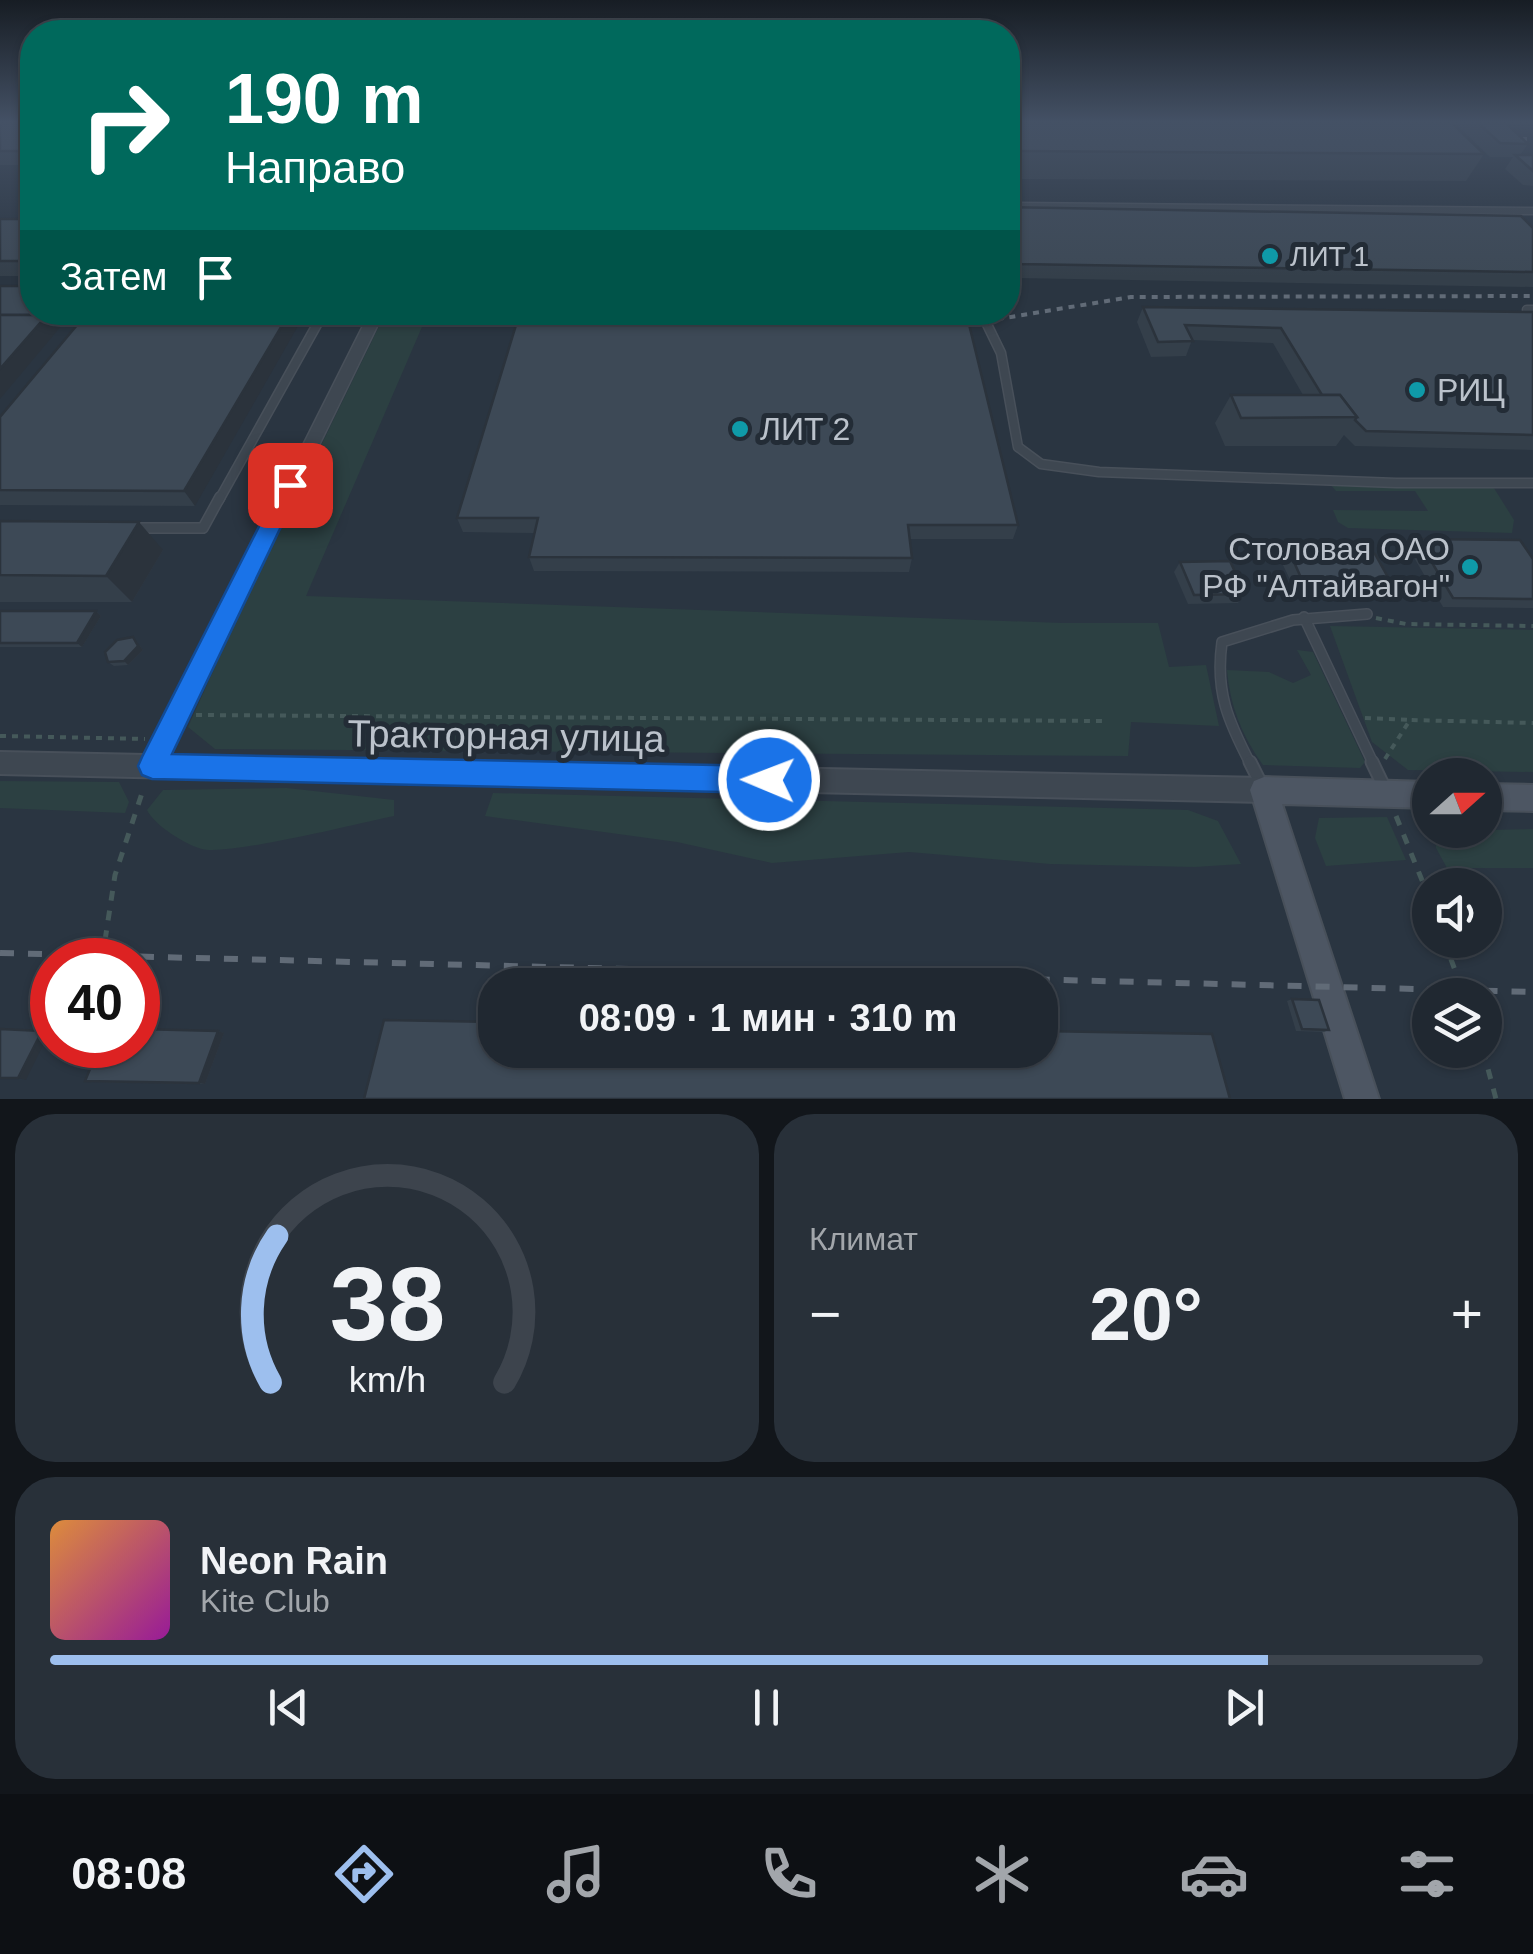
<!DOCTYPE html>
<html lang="ru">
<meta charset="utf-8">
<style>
body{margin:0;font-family:Helvetica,sans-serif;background:#283039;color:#f1f3f6;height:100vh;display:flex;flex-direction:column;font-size:38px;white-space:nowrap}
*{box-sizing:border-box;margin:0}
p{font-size:32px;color:#a2a6ab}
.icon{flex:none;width:55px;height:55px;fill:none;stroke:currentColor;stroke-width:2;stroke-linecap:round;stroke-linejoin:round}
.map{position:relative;height:1099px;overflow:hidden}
.sheet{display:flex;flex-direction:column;gap:15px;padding:15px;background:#12161b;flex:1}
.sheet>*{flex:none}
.hud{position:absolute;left:20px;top:20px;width:1000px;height:305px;border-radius:40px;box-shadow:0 2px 8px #0004,0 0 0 2px #3d444d;background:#00695c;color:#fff;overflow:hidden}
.needle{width:65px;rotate:69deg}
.buttons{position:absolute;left:1412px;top:758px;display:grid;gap:20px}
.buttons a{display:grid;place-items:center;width:90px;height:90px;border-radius:50%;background:#202831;box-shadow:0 2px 8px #0004,0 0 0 2px #3d444d;font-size:50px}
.speed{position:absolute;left:30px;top:938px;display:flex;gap:20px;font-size:50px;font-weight:700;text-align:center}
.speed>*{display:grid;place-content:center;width:130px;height:130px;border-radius:50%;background:#202831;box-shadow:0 2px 8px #0004,0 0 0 2px #3d444d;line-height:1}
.speed .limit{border:15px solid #d22;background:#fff;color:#111}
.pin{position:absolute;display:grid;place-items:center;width:85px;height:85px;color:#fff;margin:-42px;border-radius:20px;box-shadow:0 5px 15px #0006}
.me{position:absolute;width:110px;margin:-55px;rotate:271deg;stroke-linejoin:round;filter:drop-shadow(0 0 8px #0008)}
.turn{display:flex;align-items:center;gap:35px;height:210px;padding:0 40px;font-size:45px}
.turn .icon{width:130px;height:130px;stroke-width:2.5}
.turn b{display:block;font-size:70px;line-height:85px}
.then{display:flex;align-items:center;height:95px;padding:0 40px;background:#0003;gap:20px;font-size:38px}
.big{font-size:75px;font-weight:700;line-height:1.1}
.sheet .widget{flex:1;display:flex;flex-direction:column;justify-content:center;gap:15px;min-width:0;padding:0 35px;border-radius:40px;background:#283039}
.sheet .dial{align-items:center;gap:0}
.dial svg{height:260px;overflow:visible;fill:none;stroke:#3d444d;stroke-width:7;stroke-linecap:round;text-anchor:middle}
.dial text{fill:#f1f3f6;stroke:none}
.song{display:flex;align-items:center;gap:30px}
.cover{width:120px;height:120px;border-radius:15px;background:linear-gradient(135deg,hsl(30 70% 55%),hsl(300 70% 35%))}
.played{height:10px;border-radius:5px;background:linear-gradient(90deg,#9dbfee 85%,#3d444d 85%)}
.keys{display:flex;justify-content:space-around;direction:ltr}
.heat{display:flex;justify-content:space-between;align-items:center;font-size:55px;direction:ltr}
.sheet .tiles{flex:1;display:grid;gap:15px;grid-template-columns:1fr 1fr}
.widget:last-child{grid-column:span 2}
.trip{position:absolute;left:478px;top:968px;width:580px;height:100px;border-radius:40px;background:#202831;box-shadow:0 2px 8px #0004,0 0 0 2px #3d444d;font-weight:700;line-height:100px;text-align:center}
.tab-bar{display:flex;height:160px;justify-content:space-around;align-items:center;background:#0d1014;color:#a2a6ab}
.tab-bar .icon{width:70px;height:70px}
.tab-bar .active{color:#9dbfee}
.tab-bar b{font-size:45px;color:#f1f3f6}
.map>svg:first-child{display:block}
</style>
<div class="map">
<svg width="1533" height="1099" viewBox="0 0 1533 1099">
<rect width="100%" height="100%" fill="#2a3541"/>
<g fill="#2c4042">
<polygon points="386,312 428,313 306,596 1062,623 1158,623 1169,667 1206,665 1219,726 1131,722 1128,756 215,749 188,727 235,622"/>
<polygon points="1331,485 1492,485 1514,520 1512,533 1348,528 1338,522 1333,510 1428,511 1415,491 1336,491"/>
<polygon points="1330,626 1533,630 1533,772 1408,770 1372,742"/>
<path d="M1297 650 1313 652 1365 762 1360 768 1263 765C1242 736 1230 706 1227 670L1269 672 1293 683 1311 675Z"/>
<polygon points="0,781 119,782 129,802 125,813 0,808"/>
<path d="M287 788 394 800V816C359 823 229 856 202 849 186 845 154 825 147 810L163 790Z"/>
<polygon points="493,793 1188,810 1218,821 1241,864 1195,867 1050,864 909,852 772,863 677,842 485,816"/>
<polygon points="1387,817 1406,860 1326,866 1315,838 1319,818"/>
<polygon points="1533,829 1533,868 1447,868 1436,848 1436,831"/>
</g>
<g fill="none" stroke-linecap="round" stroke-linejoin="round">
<defs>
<polyline id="service-far3" points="1008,206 1533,211"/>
<g id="service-far2">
<polyline points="1533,310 1527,310 1533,316"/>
<polyline points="981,312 1001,353 1018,447 1041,464 1099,472 1396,483 1533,483"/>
<polyline points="219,500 324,312"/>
</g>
<g id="service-far1">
<polyline points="133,528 203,528 220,497"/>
<polyline points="1304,617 1374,765"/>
<path d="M1251 765C1228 721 1215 692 1222 642L1293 620 1367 614"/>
</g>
<g id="service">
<polyline points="1250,762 1263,788"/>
<polyline points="1372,762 1384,787"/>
</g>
<polygon id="minor" points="370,312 384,312 159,773 152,776 145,773 141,766 145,759"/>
<polygon id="tertiary" points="0,752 1264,778 1273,782 1276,790 1273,798 1264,802 0,774"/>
<g id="secondary">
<polygon points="1264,777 1430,782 1430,808 1282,804 1379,1099 1345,1099 1250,790 1254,781"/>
<polygon points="1485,784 1533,785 1533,811 1485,810"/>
</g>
</defs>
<use href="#service-far3" stroke="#48505a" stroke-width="9"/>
<use href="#service-far2" stroke="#48505a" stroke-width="11"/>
<use href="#service-far1" stroke="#48505a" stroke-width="12"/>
<use href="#service" stroke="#48505a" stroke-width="15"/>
<use href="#minor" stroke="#48505a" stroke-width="3"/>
<use href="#tertiary" stroke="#48505a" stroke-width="4"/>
<use href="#secondary" stroke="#48505a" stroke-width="4"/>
<g stroke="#45595a" stroke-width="4" stroke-dasharray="6 6" stroke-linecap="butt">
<polyline points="1376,618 1406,624 1533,626"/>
<polyline points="196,715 1102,721"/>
<polyline points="1365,718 1410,720"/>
<polyline points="0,736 145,739"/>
<polyline points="1385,759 1410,720 1533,723"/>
</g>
<g stroke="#45595a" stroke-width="5" stroke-dasharray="10 10" stroke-linecap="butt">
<polyline points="1396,816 1430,900"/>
<polyline points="1444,940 1464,995"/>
<polyline points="102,960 115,875 144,787"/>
<polyline points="1483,1050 1496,1099"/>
</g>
<use href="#service-far3" stroke="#3e4751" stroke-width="6"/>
<use href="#service-far2" stroke="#3e4751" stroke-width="8"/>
<use href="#service-far1" stroke="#3e4751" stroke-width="9"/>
<use href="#service" stroke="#3e4751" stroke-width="11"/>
<use href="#minor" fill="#3e4751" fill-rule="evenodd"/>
<use href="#tertiary" fill="#3e4751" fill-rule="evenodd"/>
<use href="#secondary" fill="#4d5663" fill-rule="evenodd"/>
<g stroke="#616b77" stroke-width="4" stroke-dasharray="6 6" stroke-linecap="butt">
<polyline points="1521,139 1533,139"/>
<polyline points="962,325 1131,297 1533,296"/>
</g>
<polyline stroke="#616b77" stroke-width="6" stroke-dasharray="14 14" stroke-linecap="butt" points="0,953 1533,992"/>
</g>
<g fill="#343f4a">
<rect x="0" y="123" width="32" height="42"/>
<polygon points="1008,123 1484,154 1466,181 1008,179"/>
<polygon points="1455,123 1506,123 1528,144 1520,155 1533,155 1533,186 1523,185 1505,169 1513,157 1490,157"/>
<polygon points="1008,207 1533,228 1533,287 1012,278 1008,257"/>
<rect x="0" y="219" width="32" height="57"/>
<polygon points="1143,307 1533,312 1533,450 1355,446 1344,435 1336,446 1225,446 1215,423 1231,395 1303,395 1273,343 1192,340 1186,356 1151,357 1137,322"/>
<polygon points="88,312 195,506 0,505 0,417"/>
<polygon points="520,312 1018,525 1013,539 910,539 912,558 909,572 534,571 529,557 535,533 463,532 457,518"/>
<polygon points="0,521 163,550 132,602 0,602"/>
<polygon points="1418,539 1533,559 1533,608 1443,607 1409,549"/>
<polygon points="1290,553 1390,581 1381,591 1295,590 1282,563"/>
<polygon points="1180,562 1245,594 1238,603 1188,604 1174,572"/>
<polygon points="0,611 96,611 101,616 82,647 0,647"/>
<polygon points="133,637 143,650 128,665 114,666 108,662"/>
<polygon points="1292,999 1329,1030 1324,1032 1296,1031 1287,1001"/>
<polygon points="218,1031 224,1033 205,1084 92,1082 85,1081"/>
</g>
<g fill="#2b333c">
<polygon points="65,312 73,312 0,399 0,369 47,315"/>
<polygon points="290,312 306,312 195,506 184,491"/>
<polygon points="139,522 163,550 132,602 106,576"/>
<polygon points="96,611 101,616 82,647 77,643"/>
<polygon points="133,637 143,650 128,665 124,661"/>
<polygon points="42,1031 49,1033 26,1080 18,1078"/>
<polygon points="218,1031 224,1033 205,1084 199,1083"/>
</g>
<g fill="#3d4956" stroke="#2b333c" stroke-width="2.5">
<rect x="0" y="123" width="32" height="28"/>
<polygon points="1008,123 1452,123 1484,154 1008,151"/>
<polygon points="1478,123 1506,123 1528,144 1500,143"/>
<polygon points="1515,155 1533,155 1533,171"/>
<polygon points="1008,207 1521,216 1533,228 1533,272 1016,264 1008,228"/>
<rect x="0" y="219" width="32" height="42"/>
<polygon points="0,286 32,286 32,312 65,312 55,325 47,315 0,315"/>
<polygon points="1143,307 1533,312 1533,435 1366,431 1355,420 1357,417 1340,395 1322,395 1281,328 1185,325 1193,341 1158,342"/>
<polygon points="88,312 290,312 184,491 0,490 0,417"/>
<polygon points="520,312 966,312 1018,525 908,525 912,558 529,557 538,518 457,518"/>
<polygon points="0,315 47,315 0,369"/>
<polygon points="1231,395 1340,395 1357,417 1241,418"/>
<polygon points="0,521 139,522 106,576 0,575"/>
<polygon points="1418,539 1520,540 1533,559 1533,599 1453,598"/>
<polygon points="1290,553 1375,554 1390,581 1302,580"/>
<polygon points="1230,561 1245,594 1194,595 1180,562"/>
<polygon points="0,611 96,611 77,643 0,643"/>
<polygon points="133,637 138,646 124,661 108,662 105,652 117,640"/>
<polygon points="1292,999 1319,1000 1329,1030 1302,1029"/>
<polygon points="384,1020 495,1022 495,1050 1040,1050 1040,1031 1212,1034 1230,1099 364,1099"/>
<polygon points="0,1029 42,1031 18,1078 0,1078"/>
<polygon points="138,1029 218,1031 199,1083 85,1081 100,1045 138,1045"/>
</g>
<linearGradient id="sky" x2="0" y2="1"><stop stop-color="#171d24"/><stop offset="0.44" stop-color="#445165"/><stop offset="1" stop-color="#445165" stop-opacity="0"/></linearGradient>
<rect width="1533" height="277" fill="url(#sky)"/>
<polygon fill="#1a73e8" stroke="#114b97" stroke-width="2.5" points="290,477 301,485 172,754 769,766 779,770 783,780 779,789 769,793 152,779 142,775 138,766 142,757 280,485"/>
<g fill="#0f9aa8" stroke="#232c36" stroke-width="4">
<circle cx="1270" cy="256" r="10"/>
<circle cx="1417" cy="390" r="10"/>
<circle cx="740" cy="429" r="10"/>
<circle cx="1470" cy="567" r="10"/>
</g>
<g text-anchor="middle" stroke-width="10" stroke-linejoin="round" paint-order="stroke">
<g font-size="28" fill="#bbc2cb" stroke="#232c36" text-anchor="start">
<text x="1290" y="266">ЛИТ 1</text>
</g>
<g font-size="32" fill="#bbc2cb" stroke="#232c36" text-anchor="start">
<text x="1437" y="401">РИЦ</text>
<text x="760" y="440">ЛИТ 2</text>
<text x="1450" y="560" text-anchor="end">Столовая ОАО<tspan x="1450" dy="37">РФ "Алтайвагон"</tspan></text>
</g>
<g font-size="38" fill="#bbc2cb" stroke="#232c36">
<text transform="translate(506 736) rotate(1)" y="13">Тракторная улица</text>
</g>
</g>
</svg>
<div class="buttons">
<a><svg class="needle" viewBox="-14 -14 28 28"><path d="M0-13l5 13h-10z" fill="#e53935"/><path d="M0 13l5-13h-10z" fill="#a2a6ab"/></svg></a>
<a><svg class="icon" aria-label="sound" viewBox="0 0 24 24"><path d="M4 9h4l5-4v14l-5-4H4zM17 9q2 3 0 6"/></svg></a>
<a><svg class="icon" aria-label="layers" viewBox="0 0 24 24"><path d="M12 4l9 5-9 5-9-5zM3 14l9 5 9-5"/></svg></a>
</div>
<div class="speed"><div class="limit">40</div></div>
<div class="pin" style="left:290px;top:485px;background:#d93025"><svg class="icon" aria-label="arrive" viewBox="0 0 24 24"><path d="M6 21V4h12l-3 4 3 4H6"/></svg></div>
<svg class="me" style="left:769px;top:780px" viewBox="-20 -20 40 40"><circle r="17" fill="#1a73e8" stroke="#fff" stroke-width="3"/><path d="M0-11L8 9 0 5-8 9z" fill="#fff"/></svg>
<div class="trip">08:09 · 1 мин · 310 m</div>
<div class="hud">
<div class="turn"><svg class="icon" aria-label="right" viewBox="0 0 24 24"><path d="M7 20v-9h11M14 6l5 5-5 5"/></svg><div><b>190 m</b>Направо</div></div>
<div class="then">Затем<svg class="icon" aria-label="arrive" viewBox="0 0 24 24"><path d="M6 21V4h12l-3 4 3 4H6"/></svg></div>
</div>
</div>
<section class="sheet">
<div class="tiles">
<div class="widget dial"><svg viewBox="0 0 100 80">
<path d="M14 69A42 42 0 1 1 86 69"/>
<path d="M14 69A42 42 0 0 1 16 24" stroke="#9dbfee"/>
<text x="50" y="56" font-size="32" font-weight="700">38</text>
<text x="50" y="72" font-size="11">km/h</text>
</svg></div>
<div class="widget"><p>Климат</p>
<div class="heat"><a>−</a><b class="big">20°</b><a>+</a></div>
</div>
<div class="widget">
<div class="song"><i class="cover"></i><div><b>Neon Rain</b><p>Kite Club</p></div></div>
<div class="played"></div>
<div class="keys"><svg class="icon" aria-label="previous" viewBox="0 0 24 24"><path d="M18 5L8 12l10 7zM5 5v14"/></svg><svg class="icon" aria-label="pause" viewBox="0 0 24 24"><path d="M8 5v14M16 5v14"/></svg><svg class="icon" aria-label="next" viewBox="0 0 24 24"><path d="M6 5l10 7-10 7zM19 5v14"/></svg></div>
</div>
</div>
</section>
<nav class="tab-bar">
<b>08:08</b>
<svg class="icon active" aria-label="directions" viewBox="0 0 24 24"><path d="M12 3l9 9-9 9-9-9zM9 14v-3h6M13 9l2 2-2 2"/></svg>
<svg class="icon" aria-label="music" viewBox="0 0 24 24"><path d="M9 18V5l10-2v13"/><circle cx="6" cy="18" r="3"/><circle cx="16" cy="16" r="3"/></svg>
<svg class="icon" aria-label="phone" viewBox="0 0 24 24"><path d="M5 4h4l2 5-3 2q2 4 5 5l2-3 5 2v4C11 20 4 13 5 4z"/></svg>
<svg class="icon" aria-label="climate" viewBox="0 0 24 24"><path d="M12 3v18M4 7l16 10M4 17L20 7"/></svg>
<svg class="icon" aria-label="car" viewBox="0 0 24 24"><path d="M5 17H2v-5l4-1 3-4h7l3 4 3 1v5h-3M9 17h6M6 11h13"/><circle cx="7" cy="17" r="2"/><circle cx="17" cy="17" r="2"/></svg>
<svg class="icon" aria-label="filters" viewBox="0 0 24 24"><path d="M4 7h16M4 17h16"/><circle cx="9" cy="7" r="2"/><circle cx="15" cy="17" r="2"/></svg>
</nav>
